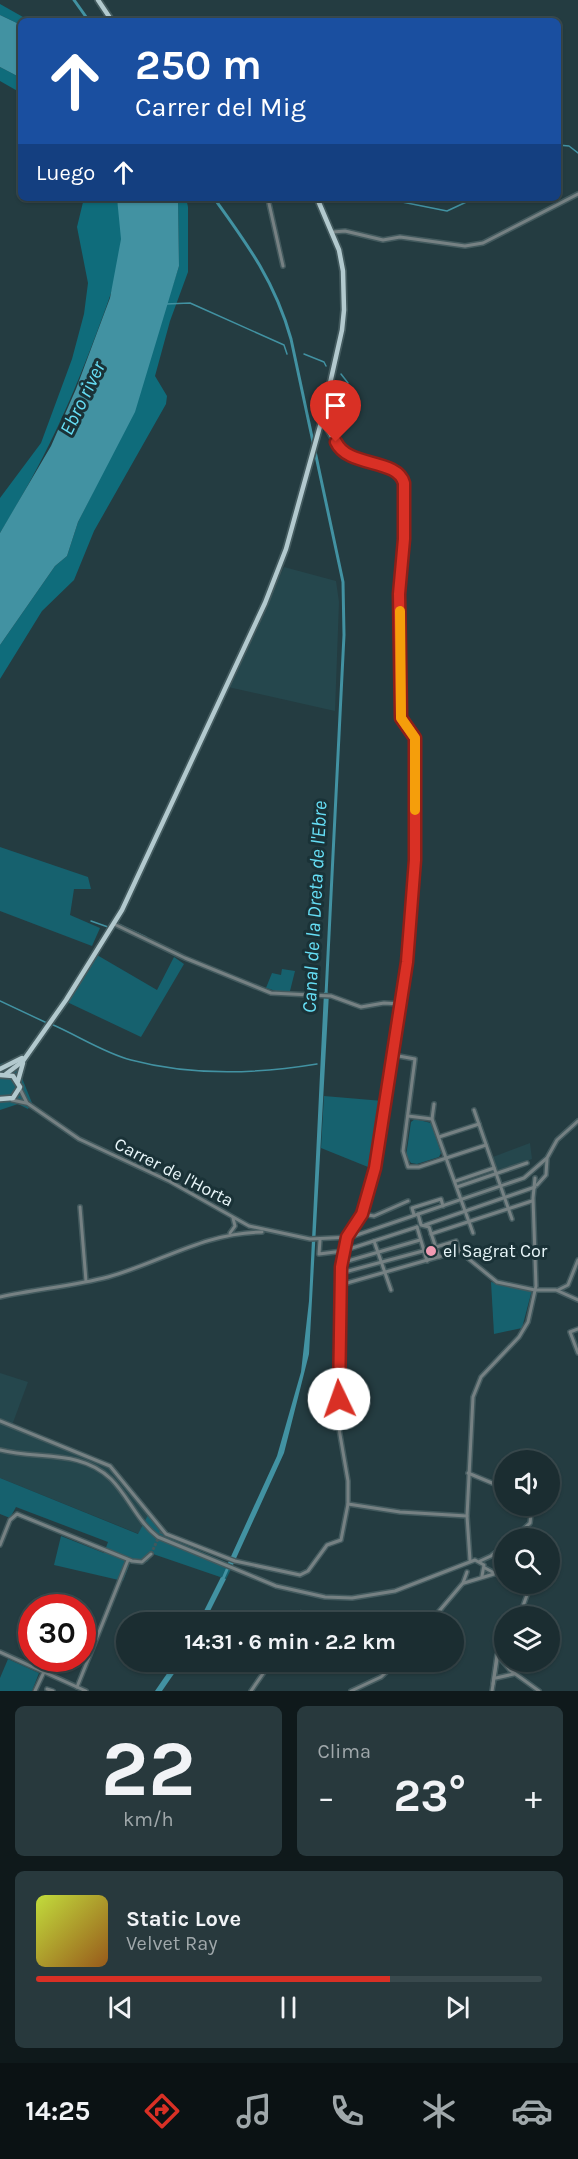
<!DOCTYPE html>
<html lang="es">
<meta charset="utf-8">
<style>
body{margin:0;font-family:Karla,sans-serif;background:#28393d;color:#f1f3f6;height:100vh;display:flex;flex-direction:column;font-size:22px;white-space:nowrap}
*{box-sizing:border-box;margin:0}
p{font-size:20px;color:#a0a8ab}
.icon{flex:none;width:33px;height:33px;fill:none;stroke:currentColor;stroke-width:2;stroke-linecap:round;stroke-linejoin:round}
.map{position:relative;height:1691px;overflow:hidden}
.panel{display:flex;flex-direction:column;gap:15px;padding:15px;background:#0f191b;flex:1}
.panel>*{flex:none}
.banner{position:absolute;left:18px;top:18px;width:543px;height:183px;border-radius:9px;box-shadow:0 2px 4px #0004,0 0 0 2px #39494d;background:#1a4fa0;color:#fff;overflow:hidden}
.fabs{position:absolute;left:494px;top:1450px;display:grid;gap:12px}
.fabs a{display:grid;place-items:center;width:66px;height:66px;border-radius:50%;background:#1b2d31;box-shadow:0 2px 4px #0004,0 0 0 2px #39494d;font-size:30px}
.speed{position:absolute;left:18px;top:1594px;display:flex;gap:12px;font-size:30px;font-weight:700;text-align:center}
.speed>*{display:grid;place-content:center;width:78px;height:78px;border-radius:50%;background:#1b2d31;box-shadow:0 2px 4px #0004,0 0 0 2px #39494d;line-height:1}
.speed .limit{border:9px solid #d22;background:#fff;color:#111}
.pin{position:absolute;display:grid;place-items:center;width:51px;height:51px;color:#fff;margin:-62px -26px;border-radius:50% 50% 50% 0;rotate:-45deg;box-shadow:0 0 6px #0007}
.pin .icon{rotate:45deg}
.me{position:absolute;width:66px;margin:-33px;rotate:357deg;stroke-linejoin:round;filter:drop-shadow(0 0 4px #0008)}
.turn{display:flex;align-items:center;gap:21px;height:126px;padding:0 18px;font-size:27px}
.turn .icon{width:78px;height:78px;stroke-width:2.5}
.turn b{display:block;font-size:42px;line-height:51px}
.then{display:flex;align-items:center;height:57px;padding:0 18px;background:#0003;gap:12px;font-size:22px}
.big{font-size:45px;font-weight:700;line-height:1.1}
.panel .tile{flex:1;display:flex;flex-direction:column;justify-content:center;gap:9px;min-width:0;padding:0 21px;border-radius:9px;background:#28393d}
.panel .dial{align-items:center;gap:0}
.dial b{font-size:78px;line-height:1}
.song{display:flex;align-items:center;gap:18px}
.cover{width:72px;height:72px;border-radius:9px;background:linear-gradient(135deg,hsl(70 70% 55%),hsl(30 70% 35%))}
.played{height:6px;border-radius:3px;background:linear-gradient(90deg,#d93025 70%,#39494d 70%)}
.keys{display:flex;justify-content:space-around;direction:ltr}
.heat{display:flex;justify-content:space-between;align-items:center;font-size:33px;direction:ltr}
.panel .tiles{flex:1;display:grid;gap:15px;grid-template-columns:1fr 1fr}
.tile:last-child{grid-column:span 2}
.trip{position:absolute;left:116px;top:1612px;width:348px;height:60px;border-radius:30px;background:#1b2d31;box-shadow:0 2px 4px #0004,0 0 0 2px #39494d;font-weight:700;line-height:60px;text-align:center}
.tabs{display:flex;height:96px;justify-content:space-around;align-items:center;background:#0b1214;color:#a0a8ab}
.tabs .icon{width:42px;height:42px}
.tabs .active{color:#d93025}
.tabs b{font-size:27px;color:#f1f3f6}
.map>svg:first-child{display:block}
</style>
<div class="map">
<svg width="578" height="1691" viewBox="0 0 578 1691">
<rect width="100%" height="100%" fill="#243c41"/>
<g fill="#25474d">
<polygon points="284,567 336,581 339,602 335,711 228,687"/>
<polygon points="530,1143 532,1159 498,1171 493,1157"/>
<polygon points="0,1373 28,1382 11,1428 110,1468 148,1515 139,1534 0,1478"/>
</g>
<g fill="#16616e">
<polygon points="0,847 88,877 91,889 74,889 70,915 100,928 92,946 0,911"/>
<polygon points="97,955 157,990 174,957 184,964 141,1037 67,1002"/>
<polygon points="282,969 295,971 289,995 266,988 272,973 281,975"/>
<polygon points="17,1059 26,1063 22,1078 32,1103 28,1109 18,1104 0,1110 0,1064"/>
<polygon points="324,1096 383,1101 373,1169 321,1148"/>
<polygon points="415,1119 431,1123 441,1153 439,1157 417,1164 411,1163 406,1156 411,1122"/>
<polygon points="491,1282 532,1290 522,1328 494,1334"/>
<polygon points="0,1478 138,1534 148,1515 164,1536 233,1565 226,1579 153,1554 147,1562 130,1563 123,1581 54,1565 61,1536 104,1553 108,1542 16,1507 10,1518 0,1514"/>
<polygon points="8,1659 39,1673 32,1691 0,1691 0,1678"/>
</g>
<g fill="#0f6c7b">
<polygon points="0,4 30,21 21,21 21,25 0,15"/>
<polygon points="0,67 21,78 21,93 0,81"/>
<path d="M84 198H117C119 211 122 226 121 239 121 271 108 302 97 332 69 407 42 465 0 533V498L41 443 72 359 84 314 88 283 77 227Z"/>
<polygon points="178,198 186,198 188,207 188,272 170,321 155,376 167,396 166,404 94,531 74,580 42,611 0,679 0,645 55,566 67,556 78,522 129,420 179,266"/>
</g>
<g fill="#4292a2">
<polygon points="0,15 21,25 21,78 0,67"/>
<polygon points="117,198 178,198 179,266 135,412 78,522 67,556 55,566 0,645 0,533 51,446 76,389 110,298 121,239"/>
<polygon points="324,992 329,993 309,1354 284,1453 233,1565 228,1563 277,1456 301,1372 309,1301"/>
<polygon points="221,1577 226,1579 204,1623 198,1623"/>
<polygon points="175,1662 182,1662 162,1691 155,1691"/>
</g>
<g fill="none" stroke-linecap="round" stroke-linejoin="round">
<g stroke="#4292a2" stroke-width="1.5">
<polyline points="558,145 569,146 578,153"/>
<polyline points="382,198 447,211 475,198"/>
<polyline points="166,304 190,303 199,307 284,345 287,354"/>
<polyline points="304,354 324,362 326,366"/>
<polyline points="341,374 348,383"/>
<polyline points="335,425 336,422"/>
<polyline points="91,921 108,927"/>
<polyline points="118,924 146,937"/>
<polyline points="113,929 114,927"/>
<polyline points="0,1001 47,1023"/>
<path d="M51 1024C77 1035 104 1053 131 1060 191 1076 256 1074 317 1064"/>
</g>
<g stroke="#4292a2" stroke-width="3">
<polyline points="74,0 89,21"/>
<path d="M214 198C248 245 275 282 291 339L343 582 344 635 326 995"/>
<polyline points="222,1581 229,1565"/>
</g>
<polyline stroke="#41585d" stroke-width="3" stroke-dasharray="3 1.5" stroke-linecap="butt" points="151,1554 162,1530"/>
<defs>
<g id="minor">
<polyline points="268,199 283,266"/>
<polyline points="333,232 345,231 383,240 400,237 465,246 483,243 578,194"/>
<polyline points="114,924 185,958 271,993 331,996 361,1007 384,1003 400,1004"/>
<polyline points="393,1055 415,1059 403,1151 408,1167 419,1167 486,1145"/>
<polyline points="20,1089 27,1103 79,1139 169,1181 249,1226 310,1239 351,1237 524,1178 547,1158 557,1140 578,1121"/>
<polyline points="12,1100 26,1103"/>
<polyline points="474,1110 512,1219"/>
<polyline points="408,1116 432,1119 473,1233"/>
<polyline points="432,1119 434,1104"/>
<polyline points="439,1137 479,1124"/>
<polyline points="456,1181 494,1168"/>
<polyline points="537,1185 546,1175 547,1159"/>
<polyline points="457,1187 527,1163"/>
<polyline points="80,1207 86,1281"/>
<polyline points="362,1214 374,1216 408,1201"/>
<polyline points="418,1214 421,1225 429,1227 439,1257"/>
<polyline points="414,1215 412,1208 441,1199 443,1206"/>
<polyline points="425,1225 535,1187"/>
<polyline points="417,1227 427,1261"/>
<polyline points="230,1233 235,1226 233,1218"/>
<polyline points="431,1234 532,1201"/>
<polyline points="320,1240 319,1254 343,1251 417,1227"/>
<polyline points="374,1241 391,1290"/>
<polyline points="436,1247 456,1241 459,1251"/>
<polyline points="459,1251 497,1282 535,1290 556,1290 578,1300"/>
<polyline points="341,1263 420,1240"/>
<polyline points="341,1273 423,1251"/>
<polyline points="340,1285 459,1251"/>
<polyline points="558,1290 568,1285 578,1260"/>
<path d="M0 1297C36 1289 73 1286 108 1277 162 1262 203 1233 262 1232"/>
<polyline points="578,1329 570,1332 578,1353"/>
<path d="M0 1421 110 1466 166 1534 235 1561 300 1575 308 1571 327 1545 341 1540 348 1504V1481L338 1423 341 1267 347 1237 362 1214 375 1168 407 962 415 860V738L401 718 399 594 404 539V483C399 467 358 459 343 453L333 438"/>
<path d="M0 1450C38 1460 80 1449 111 1479 129 1497 137 1521 158 1537L276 1586 325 1597 352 1598 395 1591 475 1560 484 1565 482 1576"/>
<polyline points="468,1473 504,1488"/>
<polyline points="348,1504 400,1512 467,1516"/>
<polyline points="513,1539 530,1523 532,1506"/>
<polyline points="0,1545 10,1520 17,1514 132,1561 142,1562 151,1554"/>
<polyline points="470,1560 467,1516 473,1397 481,1377 519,1337 528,1322 536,1286 533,1198 535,1178"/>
<polyline points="480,1561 491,1556 504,1546"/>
<polyline points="485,1568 504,1578"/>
<polyline points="464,1583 494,1574"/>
<polyline points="519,1617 527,1595 520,1584"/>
<polyline points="293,1623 301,1613"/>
<polyline points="429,1623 463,1583 467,1572"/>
<polyline points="0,1652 86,1691"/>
<polyline points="499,1657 510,1670 539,1691"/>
<polyline points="496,1678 514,1674"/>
<polyline points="493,1684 497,1655"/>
<polyline points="77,1687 128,1560"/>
<polyline points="47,1689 53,1691"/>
<polyline points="35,1691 44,1672"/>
<polyline points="251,1691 271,1662"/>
<polyline points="351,1691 381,1677 397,1662"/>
<polyline points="492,1691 498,1653 504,1642"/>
</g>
<g id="major">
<polyline points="98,0 112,21"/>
<polyline points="322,419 333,438"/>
<polyline points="0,1069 22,1058"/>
<polyline points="6,1074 23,1061 66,1000 122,910 265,603 286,549 322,419 342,330 344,310 343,271 339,250 317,198"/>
<polyline points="0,1075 13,1076 20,1087 13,1098 0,1099"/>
<polyline points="18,1081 23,1063"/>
</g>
</defs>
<use href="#minor" stroke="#435a5e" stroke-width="6"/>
<use href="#major" stroke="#435a5e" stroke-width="8"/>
<use href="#minor" stroke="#768183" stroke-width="3"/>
<use href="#major" stroke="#b2c9ce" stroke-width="4.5"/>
</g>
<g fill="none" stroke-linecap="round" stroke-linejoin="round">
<defs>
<path id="route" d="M336 442C348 468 397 458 404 483V539L399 594 401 718 415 738V860L407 962 375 1168 362 1214 347 1237 341 1267 339 1399"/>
</defs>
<use href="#route" stroke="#8d1f18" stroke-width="15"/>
<use href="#route" stroke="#d93025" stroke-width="10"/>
<polyline stroke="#f59e0b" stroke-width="10" points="400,611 401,718 415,738 415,810"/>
</g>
<circle fill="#f19ab2" stroke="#1a3237" stroke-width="2" cx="431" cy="1251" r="6"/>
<g text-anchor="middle" stroke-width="6" stroke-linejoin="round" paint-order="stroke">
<g font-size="18" fill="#e8f6f9" stroke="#1a3237">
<text transform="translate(174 1172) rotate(27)" y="6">Carrer de l'Horta</text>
</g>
<g font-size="18" fill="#e8f6f9" stroke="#1a3237" text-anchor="start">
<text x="443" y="1257">el Sagrat Cor</text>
</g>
<g font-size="20" font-style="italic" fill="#66def5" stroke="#1a3237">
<text transform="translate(82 398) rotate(-64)" y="7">Ebro river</text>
<text transform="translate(314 907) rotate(-87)" y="7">Canal de la Dreta de l'Ebre</text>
</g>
</g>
</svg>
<div class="fabs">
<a><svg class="icon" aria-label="sound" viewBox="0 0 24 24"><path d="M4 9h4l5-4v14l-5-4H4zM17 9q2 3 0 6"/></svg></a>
<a><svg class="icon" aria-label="search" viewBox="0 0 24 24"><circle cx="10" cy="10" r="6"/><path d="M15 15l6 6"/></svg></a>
<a><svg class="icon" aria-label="layers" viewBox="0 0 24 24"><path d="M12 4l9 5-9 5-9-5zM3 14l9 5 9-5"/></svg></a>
</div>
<div class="speed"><div class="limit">30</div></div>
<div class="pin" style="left:336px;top:442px;background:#d93025"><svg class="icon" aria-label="arrive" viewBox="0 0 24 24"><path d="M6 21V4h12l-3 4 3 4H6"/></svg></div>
<svg class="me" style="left:339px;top:1399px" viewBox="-20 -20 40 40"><circle r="19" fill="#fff"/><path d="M0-13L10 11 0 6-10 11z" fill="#d93025"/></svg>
<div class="trip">14:31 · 6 min · 2.2 km</div>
<div class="banner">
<div class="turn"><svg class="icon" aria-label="ahead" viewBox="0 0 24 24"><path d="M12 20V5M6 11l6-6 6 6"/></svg><div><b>250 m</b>Carrer del Mig</div></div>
<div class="then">Luego<svg class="icon" aria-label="ahead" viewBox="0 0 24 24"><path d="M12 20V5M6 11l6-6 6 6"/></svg></div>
</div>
</div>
<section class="panel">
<div class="tiles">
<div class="tile dial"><b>22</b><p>km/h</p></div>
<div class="tile"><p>Clima</p>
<div class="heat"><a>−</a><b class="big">23°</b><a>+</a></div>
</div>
<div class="tile">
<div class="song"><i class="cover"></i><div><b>Static Love</b><p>Velvet Ray</p></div></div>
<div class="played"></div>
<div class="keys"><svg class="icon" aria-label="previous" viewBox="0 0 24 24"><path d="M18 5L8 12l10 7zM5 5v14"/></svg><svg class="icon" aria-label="pause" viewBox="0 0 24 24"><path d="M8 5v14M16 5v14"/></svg><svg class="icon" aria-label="next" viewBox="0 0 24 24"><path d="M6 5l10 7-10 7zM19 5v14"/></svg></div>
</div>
</div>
</section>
<nav class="tabs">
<b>14:25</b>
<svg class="icon active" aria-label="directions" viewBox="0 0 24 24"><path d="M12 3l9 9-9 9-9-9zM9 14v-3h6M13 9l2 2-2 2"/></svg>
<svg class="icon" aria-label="music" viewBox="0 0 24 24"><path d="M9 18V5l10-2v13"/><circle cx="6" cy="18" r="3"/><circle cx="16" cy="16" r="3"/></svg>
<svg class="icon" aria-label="phone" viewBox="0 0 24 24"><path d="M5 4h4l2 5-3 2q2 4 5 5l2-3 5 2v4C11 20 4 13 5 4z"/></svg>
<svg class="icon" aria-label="climate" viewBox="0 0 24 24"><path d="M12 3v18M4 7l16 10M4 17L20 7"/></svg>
<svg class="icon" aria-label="car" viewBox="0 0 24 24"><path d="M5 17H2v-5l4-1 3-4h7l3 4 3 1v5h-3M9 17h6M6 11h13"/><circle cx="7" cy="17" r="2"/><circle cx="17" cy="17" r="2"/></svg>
</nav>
